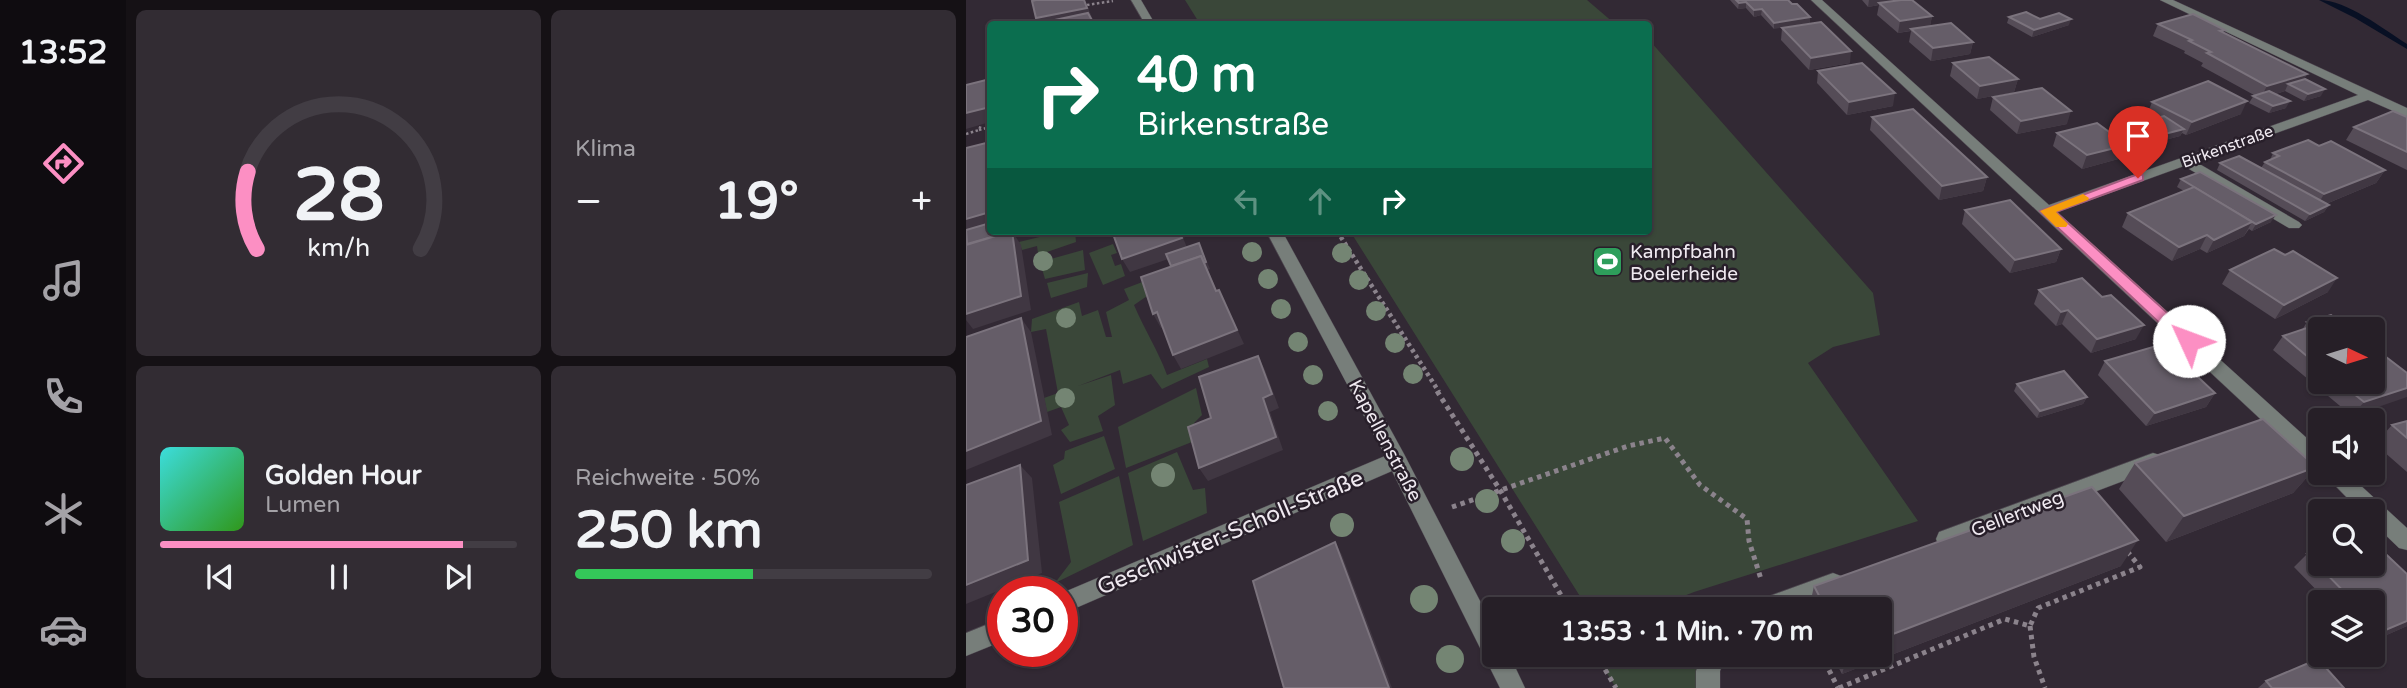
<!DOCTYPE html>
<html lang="de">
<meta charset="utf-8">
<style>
body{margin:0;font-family:"Varela Round",sans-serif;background:#322c33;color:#f1f3f6;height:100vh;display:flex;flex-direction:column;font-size:26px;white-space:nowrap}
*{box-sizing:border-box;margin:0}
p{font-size:23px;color:#a4a2a7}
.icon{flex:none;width:38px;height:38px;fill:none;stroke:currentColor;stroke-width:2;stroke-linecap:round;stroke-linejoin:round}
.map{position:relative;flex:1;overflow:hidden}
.details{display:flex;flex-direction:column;gap:10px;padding:10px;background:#151115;width:840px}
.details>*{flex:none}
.hud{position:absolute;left:21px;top:21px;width:665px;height:214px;border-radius:7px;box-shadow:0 2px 5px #0004,0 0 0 2px #423d44;background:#0b6e4f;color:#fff;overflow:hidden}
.needle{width:46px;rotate:94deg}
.buttons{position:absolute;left:1342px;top:317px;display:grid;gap:14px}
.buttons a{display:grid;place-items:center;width:77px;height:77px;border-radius:7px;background:#261f27;box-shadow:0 2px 5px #0004,0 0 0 2px #423d44;font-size:35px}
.speed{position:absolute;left:21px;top:576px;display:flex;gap:14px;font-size:35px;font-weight:700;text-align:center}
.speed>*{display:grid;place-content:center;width:91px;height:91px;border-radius:50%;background:#261f27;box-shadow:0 2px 5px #0004,0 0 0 2px #423d44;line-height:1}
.speed .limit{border:10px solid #d22;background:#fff;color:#111}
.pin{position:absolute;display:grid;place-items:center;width:60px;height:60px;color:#fff;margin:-72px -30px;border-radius:50% 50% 50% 0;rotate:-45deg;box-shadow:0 0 7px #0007}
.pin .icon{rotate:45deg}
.me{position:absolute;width:77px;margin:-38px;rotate:313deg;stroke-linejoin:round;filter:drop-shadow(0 0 5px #0008)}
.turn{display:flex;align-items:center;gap:24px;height:147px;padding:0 35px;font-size:32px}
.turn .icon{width:91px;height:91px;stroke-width:2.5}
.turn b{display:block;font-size:49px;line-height:60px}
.lanes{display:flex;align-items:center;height:66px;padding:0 35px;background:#0003;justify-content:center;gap:35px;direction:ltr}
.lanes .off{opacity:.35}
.big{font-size:52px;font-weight:800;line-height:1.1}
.details .widget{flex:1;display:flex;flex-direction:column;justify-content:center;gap:10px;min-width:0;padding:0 24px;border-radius:10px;background:#322c33}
.details .dial{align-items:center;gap:0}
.dial svg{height:182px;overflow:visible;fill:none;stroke:#423d44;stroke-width:7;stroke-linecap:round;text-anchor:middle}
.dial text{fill:#f1f3f6;stroke:none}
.song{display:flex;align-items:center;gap:21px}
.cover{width:84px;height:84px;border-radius:10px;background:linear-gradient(135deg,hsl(180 70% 55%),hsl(110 70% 35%))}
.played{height:7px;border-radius:4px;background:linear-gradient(90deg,#fc8fc3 85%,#423d44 85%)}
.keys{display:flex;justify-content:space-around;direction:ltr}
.heat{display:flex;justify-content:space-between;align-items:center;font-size:38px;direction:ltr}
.charge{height:10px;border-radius:5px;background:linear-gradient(90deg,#34c759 50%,#423d44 0)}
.details .tiles{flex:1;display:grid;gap:10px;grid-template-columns:repeat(2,1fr)}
.trip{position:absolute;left:516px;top:597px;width:410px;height:70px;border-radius:7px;background:#261f27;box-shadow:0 2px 5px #0004,0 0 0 2px #423d44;font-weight:800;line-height:70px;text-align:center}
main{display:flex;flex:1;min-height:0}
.menu{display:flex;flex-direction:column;width:126px;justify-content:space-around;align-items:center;background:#0f0c10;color:#a4a2a7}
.menu .icon{width:49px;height:49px}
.menu .selected{color:#fc8fc3}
.menu b{font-size:32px;color:#f1f3f6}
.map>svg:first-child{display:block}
</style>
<main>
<nav class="menu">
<b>13:52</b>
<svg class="icon selected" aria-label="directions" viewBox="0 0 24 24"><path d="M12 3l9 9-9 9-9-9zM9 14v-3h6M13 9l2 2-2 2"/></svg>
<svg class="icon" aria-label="music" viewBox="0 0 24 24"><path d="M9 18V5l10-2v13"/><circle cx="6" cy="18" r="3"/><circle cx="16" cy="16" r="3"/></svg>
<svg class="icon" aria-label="phone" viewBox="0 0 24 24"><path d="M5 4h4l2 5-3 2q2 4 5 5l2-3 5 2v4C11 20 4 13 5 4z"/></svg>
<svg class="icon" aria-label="climate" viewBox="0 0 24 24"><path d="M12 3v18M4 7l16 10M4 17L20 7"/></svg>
<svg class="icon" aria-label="car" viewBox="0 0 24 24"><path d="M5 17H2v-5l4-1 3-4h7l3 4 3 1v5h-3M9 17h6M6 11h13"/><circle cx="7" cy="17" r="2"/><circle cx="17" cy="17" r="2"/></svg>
</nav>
<section class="details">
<div class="tiles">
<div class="widget dial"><svg viewBox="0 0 100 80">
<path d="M14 69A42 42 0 1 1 86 69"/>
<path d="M14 69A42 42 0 0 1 10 35" stroke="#fc8fc3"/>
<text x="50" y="56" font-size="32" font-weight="700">28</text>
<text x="50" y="72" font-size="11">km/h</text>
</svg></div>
<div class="widget"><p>Klima</p>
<div class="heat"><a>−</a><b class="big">19°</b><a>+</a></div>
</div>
<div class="widget">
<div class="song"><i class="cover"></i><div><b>Golden Hour</b><p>Lumen</p></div></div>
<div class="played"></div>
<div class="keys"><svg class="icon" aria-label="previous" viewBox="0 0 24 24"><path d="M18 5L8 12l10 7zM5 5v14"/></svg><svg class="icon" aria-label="pause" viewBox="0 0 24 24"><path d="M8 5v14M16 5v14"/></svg><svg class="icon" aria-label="next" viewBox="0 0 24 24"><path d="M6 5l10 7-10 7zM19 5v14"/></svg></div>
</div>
<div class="widget"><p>Reichweite · 50%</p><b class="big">250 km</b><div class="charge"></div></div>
</div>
</section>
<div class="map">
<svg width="1441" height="688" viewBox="0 0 1441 688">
<rect width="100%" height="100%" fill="#322934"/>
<g fill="#3a4739">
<polygon points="219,0 621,0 649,24 234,24"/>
<polygon points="684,41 907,293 914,335 867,347 842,363 952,521 728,592 685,609 622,609 384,231 682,231"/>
<polygon points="98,231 109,231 110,242 81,252 83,257 73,260 71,246 56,250 53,242"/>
<polygon points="147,244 151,253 145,255 149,266 155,264 159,276 137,285 123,253"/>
<polygon points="117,250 119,270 79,279 74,262"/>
<path d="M208 270 184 294 168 305C178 329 192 350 201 375L241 359 243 367 196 389 185 374 157 384 154 370 112 386 145 375 149 405 132 416 137 431 104 442 95 430 103 425 95 407 81 412 78 398 92 393 80 329 65 332 66 319 113 302 116 316 132 310 140 337H146L140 312 163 300 158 289Z"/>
<polygon points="122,273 121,287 85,298 81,283"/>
<polygon points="230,388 236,415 228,423 231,440 160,468 152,427"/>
<polygon points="138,436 149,469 95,494 87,465 98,459 99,451"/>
<polygon points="211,452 227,490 239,488 241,513 177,541 162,473"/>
<polygon points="153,476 167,545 89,583 105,562 93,502"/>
<polygon points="630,655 749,655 742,688 650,688"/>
</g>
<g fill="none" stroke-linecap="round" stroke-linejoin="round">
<path fill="#081024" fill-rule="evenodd" d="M1353 0C1381 0 1417 29 1441 44V49L1389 18Z"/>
<defs>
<g id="minor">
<polygon points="165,0 175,0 189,24 179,24"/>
<polygon points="845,0 856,0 1083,205 1392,95 1194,0 1207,0 1441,108 1441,117 1402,100 1230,162 1333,222 1336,225 1333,228 1323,228 1218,166 1091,212 1354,450 1354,470 1347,468"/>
<polygon points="300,231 316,231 438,454 528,628 528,654 543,654 559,688 534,688 426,471 96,614 96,593 419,456"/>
<polygon points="1187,453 1194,455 1197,461 1194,467 981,548 973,546 970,539 973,532"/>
<polygon points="1356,472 1380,472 1441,528 1441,550 1433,548 1407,523 1407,511 1394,511"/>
<polygon points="867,573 875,576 878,583 875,590 826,609 787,609 790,601"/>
<polygon points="37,618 37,641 0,656 0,633"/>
<polygon points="737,654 761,654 754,671 754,688 730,688 730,671"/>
</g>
</defs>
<use href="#minor" stroke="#4c444e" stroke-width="1"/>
<g stroke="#8b838c" stroke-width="2.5" stroke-dasharray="2.5 2.5" stroke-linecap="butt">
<polyline points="121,5 147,1"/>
<polyline points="13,130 24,127"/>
<polyline points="0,134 13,130 15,125"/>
</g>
<polyline stroke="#8b838c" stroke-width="4.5" stroke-dasharray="3.5 3.5" stroke-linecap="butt" points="371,231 473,392"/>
<g stroke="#8b838c" stroke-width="5" stroke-dasharray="4.5 4.5" stroke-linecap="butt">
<polyline points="471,391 534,490 603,609"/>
<polyline points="486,507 662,446 699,438 734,485 781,519 783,541 795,579"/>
<polyline points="720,609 728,609"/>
<polyline points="1064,626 1068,657 1079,688"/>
<polyline points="630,654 650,688"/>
<polyline points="855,654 872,688"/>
<polyline points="873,688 1039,619 1064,626 1072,608 1174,567 1160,550"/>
</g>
<use href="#minor" fill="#777e7a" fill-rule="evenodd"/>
</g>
<g fill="#748573">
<circle cx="286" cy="252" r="10"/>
<circle cx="376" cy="253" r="10"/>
<circle cx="77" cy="261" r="10"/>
<circle cx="302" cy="279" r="10"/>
<circle cx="393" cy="280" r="10"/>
<circle cx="315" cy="309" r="10"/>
<circle cx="410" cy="311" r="10"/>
<circle cx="100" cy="318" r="10"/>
<circle cx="332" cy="342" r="10"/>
<circle cx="429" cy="343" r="10"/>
<circle cx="447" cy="374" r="10"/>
<circle cx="347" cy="375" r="10"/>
<circle cx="99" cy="398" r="10"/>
<circle cx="362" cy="411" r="10"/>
<circle cx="496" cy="459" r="12"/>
<circle cx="197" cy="475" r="12"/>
<circle cx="521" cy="501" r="12"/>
<circle cx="376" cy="525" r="12"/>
<circle cx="547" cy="541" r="12"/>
<circle cx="458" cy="599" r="14"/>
<circle cx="484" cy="659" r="14"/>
</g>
<g fill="#554c57">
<polygon points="764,0 822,0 808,29 795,15 788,17 780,8 772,9"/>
<polygon points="896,0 946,0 966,16 964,26 1007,42 1004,54 965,61 943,42 945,31 932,33 911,15 913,5 902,7"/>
<polygon points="1043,17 1074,19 1103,25 1066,37 1041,23"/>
<polygon points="1192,24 1257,33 1341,74 1338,79 1355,96 1338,101 1319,91 1310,94 1320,108 1303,113 1283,103 1288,95 1235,66 1237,63 1218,53 1219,51 1187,36"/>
<polygon points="816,28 884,63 843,70 815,40"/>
<polygon points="987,63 1052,79 1048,92 1011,99 984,76"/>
<polygon points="852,71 927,106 881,115 851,83"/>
<polygon points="1027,97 1101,124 1051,134 1024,110"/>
<polygon points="1186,102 1275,114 1220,135 1216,133 1214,136 1184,144 1164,130 1167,124 1188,118 1181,115"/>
<polygon points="906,117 1021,177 1017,191 973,200 904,130"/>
<polygon points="1441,117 1441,170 1380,140 1388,127"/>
<polygon points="1091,133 1161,145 1156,158 1116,169 1087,146"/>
<polygon points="1353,146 1419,170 1410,183 1360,204 1363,205 1358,212 1339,221 1251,170 1254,163 1295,168 1299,162 1304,160 1307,153"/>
<polygon points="1215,179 1305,222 1286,231 1283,229 1278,236 1241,253 1234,249 1206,261 1156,227 1162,213 1218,191 1211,187"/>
<polygon points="999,210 1095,249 1090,262 1044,273 996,224"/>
<polygon points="1264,270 1362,292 1309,319 1256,284"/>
<polygon points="1073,290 1170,339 1125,353 1096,324 1090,326 1068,304"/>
<polygon points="1341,322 1354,329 1354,382 1407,382 1441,373 1386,416 1307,350 1317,336 1336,330"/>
<polygon points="1139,361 1249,393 1240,407 1180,426 1132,375"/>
<polygon points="1051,384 1121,397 1117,404 1071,418 1048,391"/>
<polygon points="1441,421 1441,472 1409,444 1426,425"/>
<polygon points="1169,463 1350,467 1327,493 1200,542 1153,489"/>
<polygon points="1341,554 1441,574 1441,626 1407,641 1407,602 1362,602 1328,567"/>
<polygon points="1155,566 876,674 865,654 914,654 914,609 843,609 848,586"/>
<polygon points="1300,681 1378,688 1292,688"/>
</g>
<g fill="#403742">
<polygon points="119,0 127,20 104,24 73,24 70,18"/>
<polygon points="903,0 937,0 913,3 913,5 902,7"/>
<polygon points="780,2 780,8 772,9 773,3"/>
<polygon points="796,9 795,15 788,17 788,10"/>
<polygon points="966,16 964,27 932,33 934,21"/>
<polygon points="844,17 844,23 808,29 808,23"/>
<polygon points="1105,19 1103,25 1066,37 1068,30"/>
<polygon points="1007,42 1004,54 965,61 967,48"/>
<polygon points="885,51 884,63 843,70 845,58"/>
<polygon points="1341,74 1334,86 1322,84 1319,91 1294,99 1301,86"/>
<polygon points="1052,79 1048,92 1011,99 1014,86"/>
<polygon points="1359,89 1355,96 1338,101 1342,94"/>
<polygon points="929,93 927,106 881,115 883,102"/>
<polygon points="1281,101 1275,114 1220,135 1226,122"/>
<polygon points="1324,101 1320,108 1303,113 1307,106"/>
<polygon points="24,107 24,122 0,129 0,113"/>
<polygon points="1105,111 1101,124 1051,134 1055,121"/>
<polygon points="1218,129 1214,136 1184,144 1187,137"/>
<polygon points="1161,145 1156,158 1116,169 1121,155"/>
<polygon points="1419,170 1410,183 1350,208 1358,194"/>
<polygon points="1021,177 1017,191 973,200 976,186"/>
<polygon points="1363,205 1358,212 1339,221 1344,214"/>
<polygon points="24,212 24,229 0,236 0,219"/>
<polygon points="1310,215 1305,222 1286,231 1290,224"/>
<polygon points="1286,222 1278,236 1241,253 1248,240"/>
<polygon points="46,231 55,245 65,310 7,329 0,320 0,314"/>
<polygon points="213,231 222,231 224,235 217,238 223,252 164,272 156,259"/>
<polygon points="1241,235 1234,249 1206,261 1213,247"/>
<polygon points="233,243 244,269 242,270 257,305 212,280"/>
<polygon points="1095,249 1090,262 1044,273 1049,260"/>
<polygon points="1371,278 1362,292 1309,319 1318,305"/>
<polygon points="253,290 278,344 215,369 207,355"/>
<polygon points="1102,310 1096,324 1090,326 1095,312"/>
<polygon points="191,312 200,326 195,328 187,314"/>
<polygon points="55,318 65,332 86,435 0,470 0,451"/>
<polygon points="1178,325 1170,339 1125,353 1131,339"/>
<polygon points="292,356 299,370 313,408 304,412 317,450 242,481 233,468"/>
<polygon points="1441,388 1441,397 1386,416 1398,402"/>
<polygon points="1249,393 1240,407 1180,426 1189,413"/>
<polygon points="1121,397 1117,404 1071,418 1074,411"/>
<polygon points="54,465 66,478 76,573 0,604 0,585"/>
<polygon points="1350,467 1327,493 1200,542 1218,516"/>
<polygon points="1172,540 1155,566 876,674 882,654 914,654 914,639"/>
<polygon points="369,542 376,555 426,688 423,688"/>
<polygon points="1441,621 1441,626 1407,641 1407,640 1417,631"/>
</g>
<g fill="#655d68" stroke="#7b737d" stroke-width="2">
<polygon points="70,0 118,0 121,8 70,18 66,1"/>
<polygon points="770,0 822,0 826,4 831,4 844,17 808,23 796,9 788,10 780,2 773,3"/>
<polygon points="935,0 946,0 966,16 934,21 913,3"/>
<polygon points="1060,12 1074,19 1093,13 1105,19 1068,30 1043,17"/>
<polygon points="122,13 128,24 70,24"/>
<polygon points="1227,14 1259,30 1254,31 1341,74 1301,86 1241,53 1245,52 1223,41 1226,40 1192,24"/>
<polygon points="855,22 885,51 845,58 816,28"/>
<polygon points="985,23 1007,42 967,48 945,29"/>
<polygon points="1023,57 1052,79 1014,86 987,63"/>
<polygon points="896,63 929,93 883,102 852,71"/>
<polygon points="24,79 24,107 0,113 0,85"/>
<polygon points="1339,79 1359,89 1342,94 1322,84"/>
<polygon points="1242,81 1281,101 1226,122 1186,102"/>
<polygon points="1076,88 1105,111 1055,121 1027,97"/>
<polygon points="1303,91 1324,101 1307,106 1287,96"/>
<polygon points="947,109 1021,177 976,186 906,117"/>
<polygon points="1427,111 1441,117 1441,152 1388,127"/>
<polygon points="1198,116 1218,129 1187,137 1167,124"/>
<polygon points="1131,123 1161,145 1121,155 1091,133"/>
<polygon points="1342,140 1353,146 1365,141 1419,170 1358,194 1299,162 1313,156 1307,153"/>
<polygon points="24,142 24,212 0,219 0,148"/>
<polygon points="1273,156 1363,205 1344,214 1254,163"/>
<polygon points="1234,172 1310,215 1290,224 1215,179"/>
<polygon points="1228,187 1286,222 1248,240 1241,235 1213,247 1162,213"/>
<polygon points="1044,200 1095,249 1049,260 999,210"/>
<polygon points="24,223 24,231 33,231 33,235 1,244 0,230"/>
<polygon points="46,231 55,296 0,314 0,245"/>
<polygon points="146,231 213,231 216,238 156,259"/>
<polygon points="233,243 240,262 238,263 235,256 205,266 200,254"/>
<polygon points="1308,249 1319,255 1327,251 1371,278 1318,305 1264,270"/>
<polygon points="235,256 250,291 253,290 271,330 207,355 191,312 187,314 175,277"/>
<polygon points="1116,278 1136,297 1145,295 1178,325 1131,339 1102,310 1095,312 1073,290"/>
<polygon points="1365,315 1383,329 1354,329 1354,367 1317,336 1347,326 1341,322"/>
<polygon points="55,318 75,421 0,451 0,337"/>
<polygon points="1197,344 1249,393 1189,413 1139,361"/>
<polygon points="1407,347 1441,373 1441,388 1398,402 1373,382 1407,382"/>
<polygon points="292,356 306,394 297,398 310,437 233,468 222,427 245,418 233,377"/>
<polygon points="1098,371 1121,397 1074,411 1051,384"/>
<polygon points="1297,419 1350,467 1218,516 1169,463"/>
<polygon points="1441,421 1441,438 1426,425"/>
<polygon points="54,465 62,560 0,585 0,485"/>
<polygon points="1126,487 1172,540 914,639 914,609 860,609 848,586"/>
<polygon points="369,542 423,688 318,688 287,581"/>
<polygon points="1407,542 1441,574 1441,621 1417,631 1407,621 1407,602 1388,602 1341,554 1354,549 1354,564 1407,564"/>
<polygon points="1352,659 1378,688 1306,688 1300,681"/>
</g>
<polygon fill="#fc8fc3" stroke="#a45d7f" stroke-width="2" points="1172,174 1177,175 1177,180 1090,212 1228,337 1230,341 1228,345 1217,345 1074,211"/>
<polygon fill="#f59e0b" points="1117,194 1123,198 1122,200 1090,212 1102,224 1100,227 1090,227 1074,211"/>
<defs>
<symbol id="stadium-square" viewBox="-11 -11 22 22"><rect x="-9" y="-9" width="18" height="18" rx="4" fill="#2e9e5b" stroke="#281f2a"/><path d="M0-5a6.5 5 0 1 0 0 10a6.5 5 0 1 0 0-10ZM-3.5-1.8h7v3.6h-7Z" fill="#fff"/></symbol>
</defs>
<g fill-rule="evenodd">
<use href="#stadium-square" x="624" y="244" width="35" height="35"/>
</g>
<g text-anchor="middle" stroke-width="5" stroke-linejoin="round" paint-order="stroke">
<g font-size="16" fill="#efe9f0" stroke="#281f2a">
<text transform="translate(1261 146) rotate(-20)" y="6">Birkenstraße</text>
</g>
<g font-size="19" fill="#efe9f0" stroke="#281f2a" text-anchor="start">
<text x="664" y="258">Kampfbahn<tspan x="664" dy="22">Boelerheide</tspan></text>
</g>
<g font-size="19" fill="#efe9f0" stroke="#281f2a">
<text transform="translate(420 440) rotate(62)" y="7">Kapellenstraße</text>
<text transform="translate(1051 513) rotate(-21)" y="7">Gellertweg</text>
</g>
<g font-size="23" fill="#efe9f0" stroke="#281f2a">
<text transform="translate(264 532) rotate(-23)" y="8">Geschwister-Scholl-Straße</text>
</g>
</g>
</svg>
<div class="buttons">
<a><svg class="needle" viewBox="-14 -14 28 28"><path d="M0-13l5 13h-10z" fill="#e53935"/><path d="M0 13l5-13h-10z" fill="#a4a2a7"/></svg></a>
<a><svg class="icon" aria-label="sound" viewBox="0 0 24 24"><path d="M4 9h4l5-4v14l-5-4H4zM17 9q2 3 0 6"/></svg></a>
<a><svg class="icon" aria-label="search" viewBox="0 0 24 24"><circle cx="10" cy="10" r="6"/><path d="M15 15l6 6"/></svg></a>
<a><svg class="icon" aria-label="layers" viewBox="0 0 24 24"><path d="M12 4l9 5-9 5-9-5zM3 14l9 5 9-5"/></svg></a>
</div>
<div class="speed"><div class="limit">30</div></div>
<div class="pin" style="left:1172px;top:178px;background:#d93025"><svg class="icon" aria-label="arrive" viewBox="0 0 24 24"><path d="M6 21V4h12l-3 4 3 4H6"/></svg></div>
<svg class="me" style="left:1223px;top:341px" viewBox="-20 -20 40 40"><circle r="19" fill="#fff"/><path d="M0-13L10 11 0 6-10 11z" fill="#fc8fc3"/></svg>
<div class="trip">13:53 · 1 Min. · 70 m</div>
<div class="hud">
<div class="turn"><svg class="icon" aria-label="right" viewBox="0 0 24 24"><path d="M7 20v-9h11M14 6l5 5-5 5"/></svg><div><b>40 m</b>Birkenstraße</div></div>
<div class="lanes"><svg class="icon off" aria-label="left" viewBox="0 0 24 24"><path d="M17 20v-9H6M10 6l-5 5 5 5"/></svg><svg class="icon off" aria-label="ahead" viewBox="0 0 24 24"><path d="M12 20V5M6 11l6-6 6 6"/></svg><svg class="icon" aria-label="right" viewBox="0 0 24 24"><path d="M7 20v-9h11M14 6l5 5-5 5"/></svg></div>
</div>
</div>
</main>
